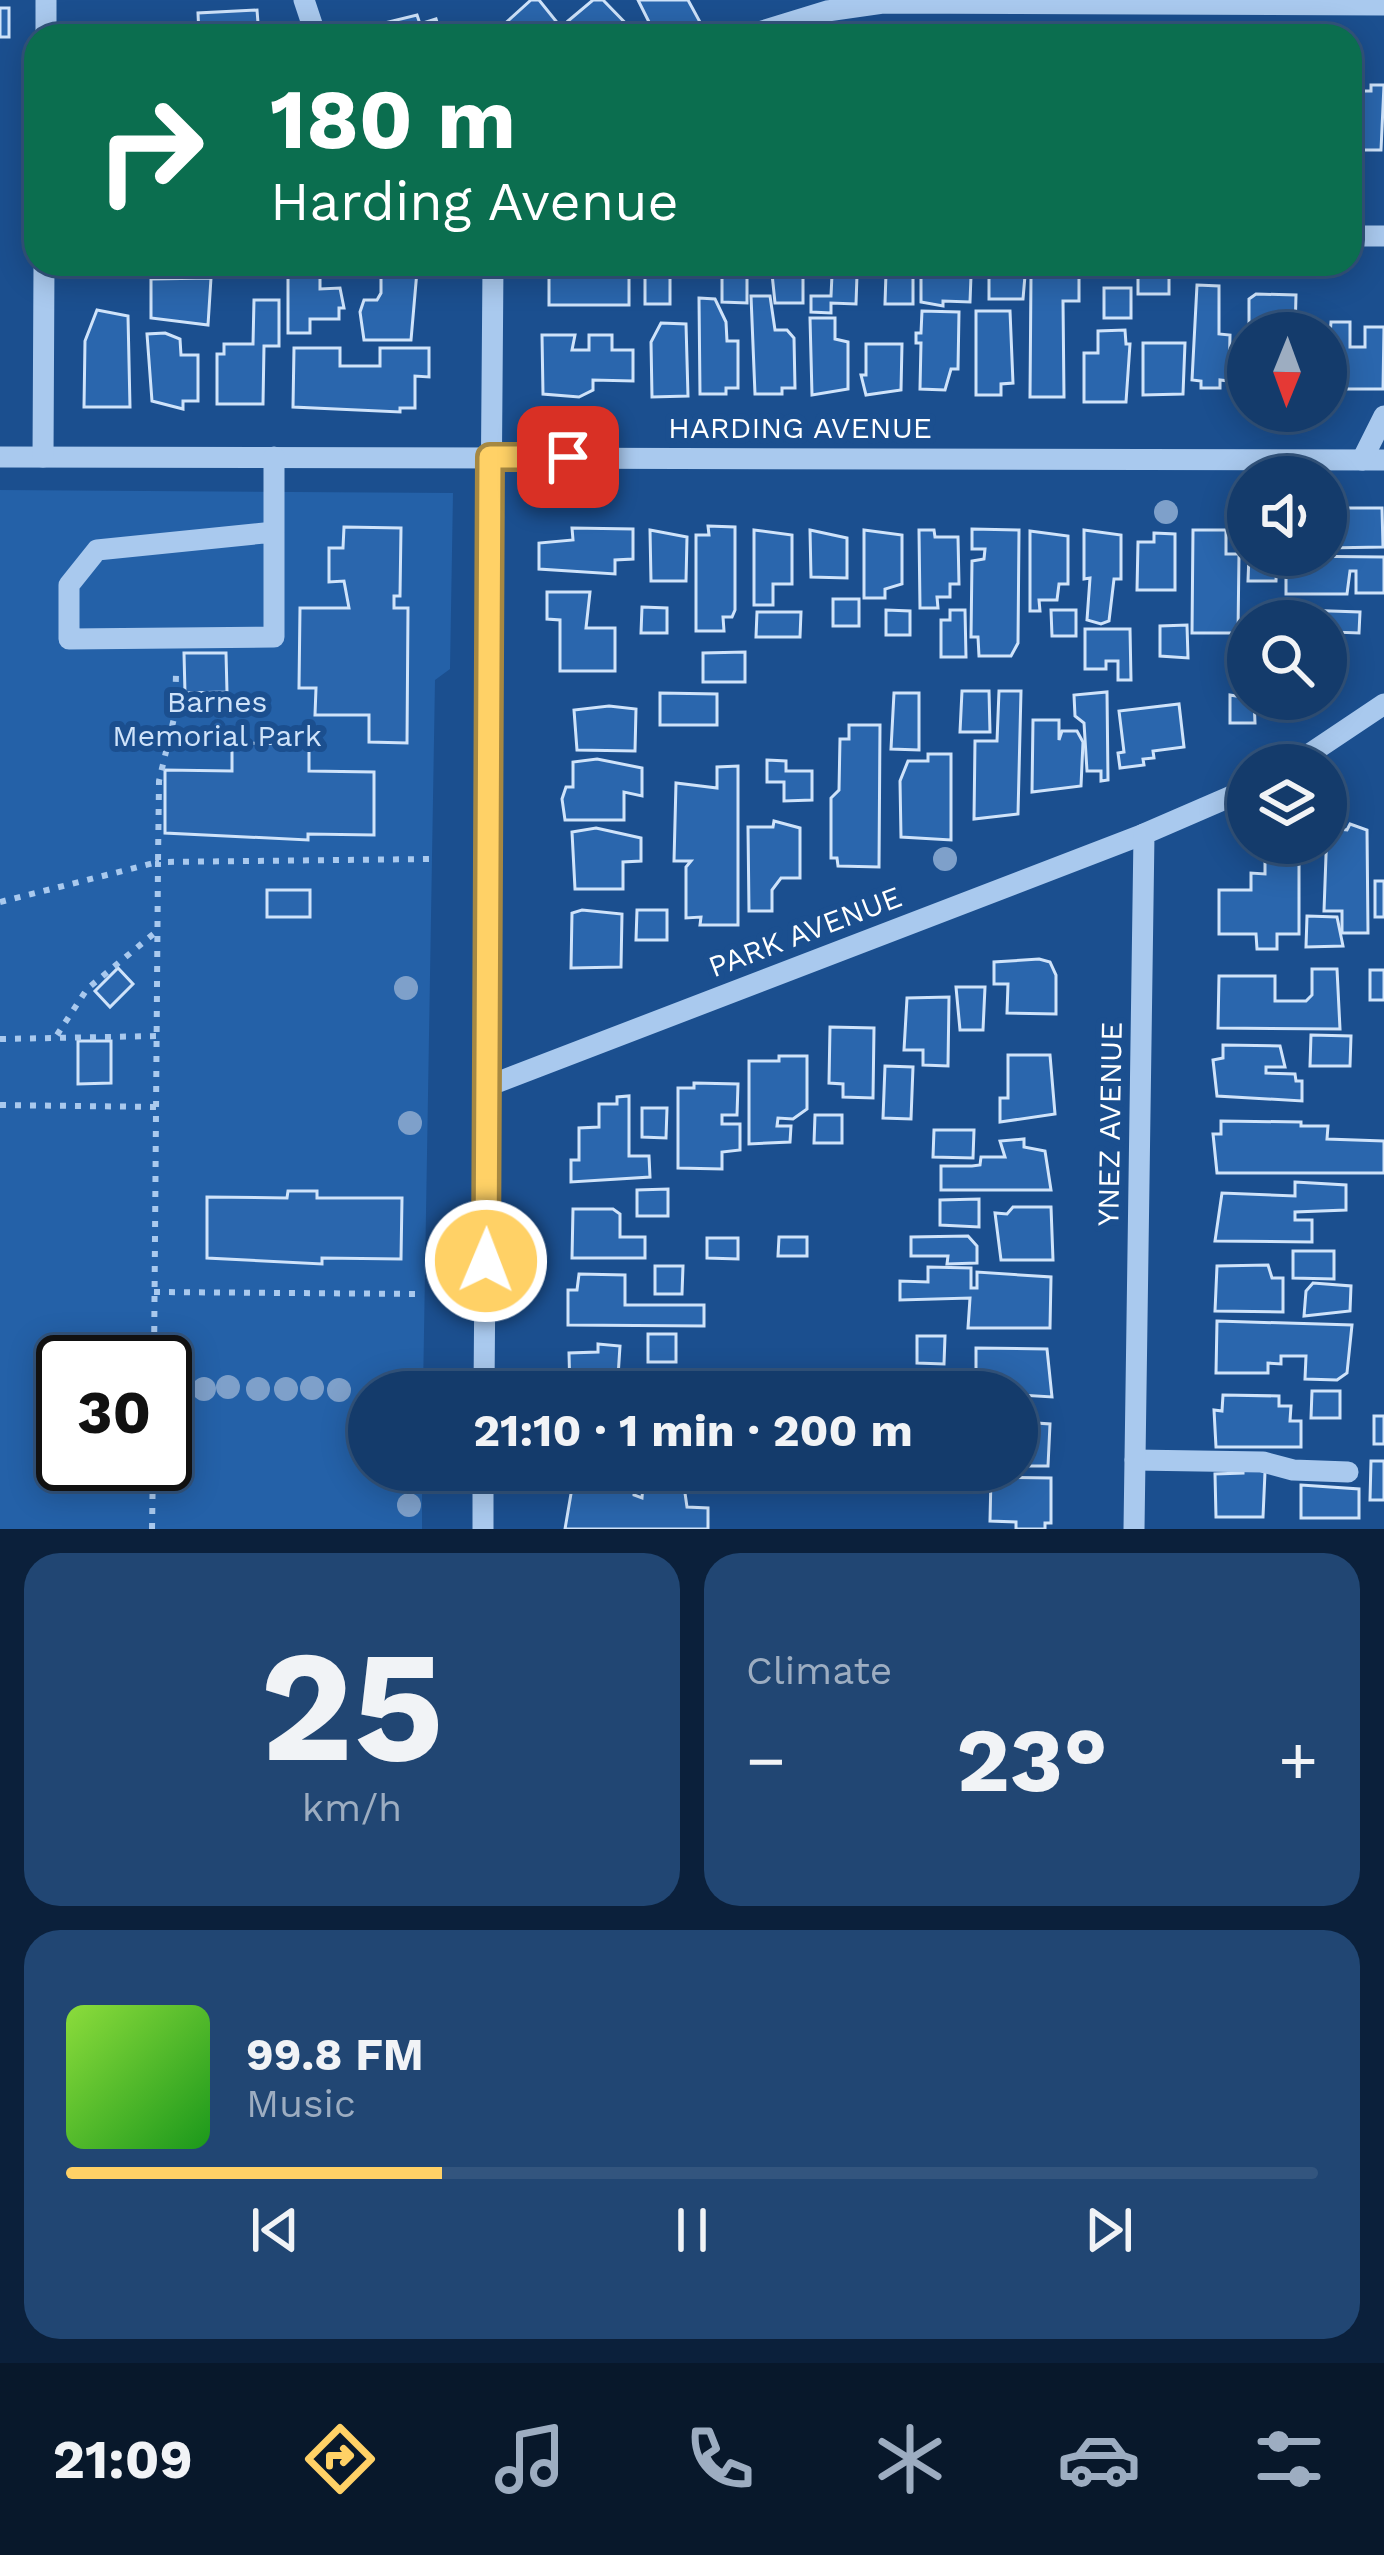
<!DOCTYPE html>
<meta charset="utf-8">
<style>
body{margin:0;font-family:"Work Sans",sans-serif;background:#214673;color:#f1f3f6;height:100vh;display:flex;flex-direction:column;font-size:45px;white-space:nowrap}
*{box-sizing:border-box;margin:0}
p{font-size:39px;color:#9dadc1}
.icon{flex:none;width:66px;height:66px;fill:none;stroke:currentColor;stroke-width:2;stroke-linecap:round;stroke-linejoin:round}
.map{position:relative;height:1529px;overflow:hidden}
.details{display:flex;flex-direction:column;gap:24px;padding:24px;background:#0b203b;flex:1}
.details>*{flex:none}
.banner{position:absolute;left:24px;top:24px;width:1338px;height:252px;border-radius:36px;box-shadow:0 6px 30px #0003,0 0 0 3px #33557e;background:#0b6e4f;color:#fff;overflow:hidden}
.needle{width:78px;rotate:181deg}
.buttons{position:absolute;left:1227px;top:312px;display:grid;gap:24px}
.buttons a{display:grid;place-items:center;width:120px;height:120px;border-radius:50%;background:#143b6b;box-shadow:0 6px 30px #0003,0 0 0 3px #33557e;font-size:60px}
.speed{position:absolute;left:36px;top:1335px;display:flex;gap:24px;font-size:60px;font-weight:700;text-align:center}
.speed>*{display:grid;place-content:center;width:156px;height:156px;border-radius:50%;background:#143b6b;box-shadow:0 6px 30px #0003,0 0 0 3px #33557e;line-height:1}
.speed .limit{border:6px solid #111;border-radius:18px;background:#fff;color:#111}
.pin{position:absolute;display:grid;place-items:center;width:102px;height:102px;color:#fff;margin:-51px;border-radius:24px;box-shadow:0 6px 18px #0006}
.me{position:absolute;width:132px;margin:-66px;rotate:1deg;stroke-linejoin:round;filter:drop-shadow(0 0 9px #0008)}
.turn{display:flex;align-items:center;gap:42px;height:252px;padding:0 48px;font-size:54px}
.turn .icon{width:156px;height:156px;stroke-width:2.5}
.turn b{display:block;font-size:84px;line-height:102px}
.big{font-size:90px;font-weight:700;line-height:1.1}
.details .card{flex:1;display:flex;flex-direction:column;justify-content:center;gap:18px;min-width:0;padding:0 42px;border-radius:36px;background:#214673}
.details .dial{align-items:center;gap:0}
.dial b{font-size:156px;line-height:1}
.song{display:flex;align-items:center;gap:36px}
.cover{width:144px;height:144px;border-radius:18px;background:linear-gradient(135deg,hsl(90 70% 55%),hsl(120 70% 35%))}
.played{height:12px;border-radius:6px;background:linear-gradient(90deg,#ffd166 30%,#33557e 30%)}
.keys{display:flex;justify-content:space-around;direction:ltr}
.heat{display:flex;justify-content:space-between;align-items:center;font-size:66px;direction:ltr}
.details .tiles{flex:1;display:grid;gap:24px;grid-template-columns:1fr 1fr}
.card:last-child{grid-column:span 2}
.trip{position:absolute;left:348px;top:1371px;width:690px;height:120px;border-radius:60px;background:#143b6b;box-shadow:0 6px 30px #0003,0 0 0 3px #33557e;font-weight:700;line-height:120px;text-align:center}
.dock{display:flex;height:192px;justify-content:space-around;align-items:center;background:#08182b;color:#9dadc1}
.dock .icon{width:84px;height:84px}
.dock .on{color:#ffd166}
.dock b{font-size:54px;color:#f1f3f6}
.map>svg:first-child{display:block}
</style>
<div class="map">
<svg width="1384" height="1529" viewBox="0 0 1384 1529">
<rect width="100%" height="100%" fill="#1b4f8f"/>
<path fill="#2461a8" fill-rule="evenodd" d="M0 490 453 493 450 669 435 680 423 1392H369V1470H422V1529H0ZM63 1362H165V1464H63Z"/>
<g fill="#2a66ad" stroke="#cfe3fa" stroke-width="3">
<polygon points="531,0 539,0 568,36 491,36"/>
<polygon points="593,0 603,0 638,36 580,36 568,21"/>
<polygon points="638,0 688,0 700,22 673,36 656,36"/>
<rect x="0" y="8" width="9" height="29"/>
<polygon points="257,10 259,36 199,36 198,13"/>
<polygon points="417,15 420,24 436,19 440,32 376,36 372,26"/>
<polygon points="1371,85 1384,85 1381,150 1361,150 1362,91 1371,91"/>
<rect x="549" y="264" width="80" height="41"/>
<polygon points="771,264 803,264 803,303 775,303"/>
<polygon points="971,264 1026,264 1023,299 989,299 989,268 971,268"/>
<rect x="1138" y="264" width="31" height="30"/>
<polygon points="381,271 417,271 411,340 364,340 360,312 364,300 377,300 381,293"/>
<rect x="645" y="273" width="25" height="31"/>
<polygon points="886,273 913,274 913,304 885,304"/>
<polygon points="722,275 747,275 747,303 722,302"/>
<polygon points="832,275 857,275 856,304 831,303 831,313 811,312 811,296 831,296"/>
<polygon points="921,275 971,276 970,302 943,301 943,306 921,302"/>
<polygon points="288,276 320,277 320,289 340,288 344,308 339,308 339,319 310,319 310,333 288,333"/>
<polygon points="1031,276 1079,276 1079,301 1063,301 1064,397 1030,397"/>
<polygon points="211,278 208,325 151,318 151,279"/>
<polygon points="1197,285 1219,286 1219,334 1230,335 1229,381 1220,380 1220,388 1201,388 1201,381 1192,380"/>
<rect x="1104" y="288" width="27" height="30"/>
<polygon points="1256,294 1296,295 1295,333 1249,333 1249,299"/>
<polygon points="751,296 770,296 775,330 787,330 794,338 795,388 782,388 782,394 755,394"/>
<polygon points="699,298 715,299 726,322 727,341 738,341 738,388 726,388 726,394 700,394"/>
<polygon points="254,300 279,300 279,346 264,346 263,404 217,404 217,354 224,354 224,344 253,344"/>
<polygon points="97,310 128,316 130,407 84,407 85,341"/>
<polygon points="922,311 959,312 958,369 951,369 945,390 920,389 921,343 916,343 916,333 921,333"/>
<polygon points="976,311 1010,311 1013,383 1001,384 1001,395 976,395"/>
<polygon points="810,318 835,318 835,339 848,342 848,389 812,395"/>
<polygon points="1331,322 1350,322 1350,347 1365,347 1365,327 1384,327 1383,389 1326,389"/>
<polygon points="661,323 686,324 688,396 652,397 651,342"/>
<polygon points="1125,330 1126,344 1130,344 1126,402 1084,402 1084,353 1098,353 1098,331"/>
<polygon points="165,333 180,339 181,355 198,355 198,401 183,401 183,409 152,401 147,334"/>
<polygon points="542,335 575,335 572,350 589,350 589,335 612,335 612,350 633,350 633,381 593,380 593,390 579,397 543,394"/>
<polygon points="1143,343 1185,343 1183,394 1143,395"/>
<polygon points="866,344 902,344 901,390 866,395 861,375 866,375"/>
<polygon points="294,348 340,348 340,366 380,366 380,348 429,348 429,377 415,376 415,408 400,408 400,412 293,407"/>
<polygon points="1326,508 1382,508 1383,547 1326,548"/>
<polygon points="708,526 735,527 735,610 732,617 723,617 724,631 696,631 696,535 709,535"/>
<polygon points="344,527 401,528 400,596 394,596 394,608 408,608 407,743 369,742 369,715 315,715 316,688 299,688 300,608 349,608 344,581 329,582 329,548 343,548"/>
<polygon points="572,528 633,529 633,559 615,560 615,574 539,569 539,543 573,540"/>
<polygon points="972,529 1019,530 1018,643 1011,656 979,656 978,637 971,637 972,561 984,559 985,549 972,549"/>
<polygon points="650,530 687,537 686,581 651,581"/>
<polygon points="754,530 792,535 792,584 773,584 773,605 754,605"/>
<polygon points="810,530 847,538 847,578 811,577"/>
<polygon points="864,530 902,535 902,584 885,589 885,598 864,598"/>
<polygon points="919,530 934,530 935,537 958,537 959,584 950,584 950,597 937,597 938,608 920,608"/>
<polygon points="1084,530 1121,535 1121,579 1114,579 1109,621 1101,624 1087,620 1090,578 1084,579"/>
<polygon points="1193,530 1226,530 1226,554 1239,554 1238,633 1192,633"/>
<polygon points="1030,531 1068,536 1068,584 1059,584 1057,600 1039,600 1040,611 1030,611"/>
<polygon points="1154,533 1175,534 1175,590 1137,590 1138,542 1154,542"/>
<polygon points="1249,555 1277,555 1276,581 1248,581"/>
<polygon points="1286,556 1384,557 1384,593 1356,593 1356,571 1350,571 1347,594 1286,594"/>
<polygon points="547,592 590,592 586,628 615,628 615,671 560,671 560,620 547,619"/>
<rect x="833" y="599" width="26" height="27"/>
<polygon points="642,607 667,608 667,633 641,633"/>
<polygon points="1269,609 1360,612 1359,633 1333,632 1333,656 1326,656 1326,621 1269,621"/>
<polygon points="886,610 910,611 910,635 886,635"/>
<polygon points="950,610 965,610 966,657 941,657 941,620 950,620"/>
<polygon points="1051,610 1076,610 1076,636 1052,636"/>
<polygon points="757,612 801,612 800,637 756,637"/>
<polygon points="1187,625 1188,658 1160,656 1160,626"/>
<polygon points="1085,629 1130,629 1131,680 1118,680 1118,661 1106,661 1106,669 1085,669"/>
<polygon points="745,652 745,682 703,682 703,653"/>
<polygon points="184,653 226,653 227,692 185,693"/>
<polygon points="962,691 989,691 990,732 960,732"/>
<polygon points="999,691 1021,691 1018,814 974,819 975,741 997,741"/>
<polygon points="1107,692 1108,780 1101,781 1101,771 1087,771 1084,723 1075,716 1074,695"/>
<polygon points="660,693 717,694 717,725 660,725"/>
<polygon points="894,693 919,693 919,750 891,749"/>
<polygon points="1230,695 1254,699 1255,723 1230,723"/>
<polygon points="1179,704 1184,747 1153,751 1154,758 1143,759 1144,765 1120,768 1118,753 1124,752 1119,711"/>
<polygon points="609,706 636,709 635,751 577,750 574,710"/>
<polygon points="1033,720 1059,720 1059,740 1062,731 1077,731 1083,742 1081,786 1032,792"/>
<polygon points="849,725 880,725 879,867 838,866 837,858 831,858 831,798 839,790 840,739 849,739"/>
<polygon points="232,743 309,744 309,771 374,772 374,835 308,834 308,840 165,833 165,770 232,771"/>
<polygon points="928,754 951,754 951,840 901,837 900,781 908,761 928,761"/>
<polygon points="597,759 642,768 642,796 624,792 624,820 565,820 562,799 566,787 573,787 573,762"/>
<polygon points="767,760 786,761 786,771 812,771 812,800 784,801 784,782 767,782"/>
<polygon points="738,766 738,925 700,925 701,917 686,918 686,867 691,861 674,861 676,783 717,788 717,767"/>
<polygon points="774,821 800,828 800,878 781,878 772,890 772,911 749,911 748,827 773,827"/>
<polygon points="1350,824 1367,830 1368,933 1342,933 1342,911 1324,911 1327,828 1347,830"/>
<polygon points="596,828 641,838 641,861 623,862 623,889 575,889 572,832"/>
<polygon points="1265,857 1299,857 1299,934 1277,934 1277,949 1257,949 1256,934 1219,934 1219,890 1251,890 1251,873 1265,874"/>
<rect x="1375" y="881" width="9" height="36"/>
<rect x="267" y="890" width="43" height="27"/>
<polygon points="582,910 622,914 621,967 571,968 572,913"/>
<polygon points="637,910 667,910 667,940 636,940"/>
<polygon points="1307,916 1337,917 1343,946 1306,947"/>
<polygon points="1039,959 1050,962 1056,975 1056,1014 1007,1013 1008,984 994,984 994,962"/>
<polygon points="118,968 133,984 110,1007 95,991"/>
<polygon points="1312,969 1337,969 1340,1029 1218,1028 1219,976 1275,976 1275,1001 1306,1001 1312,995"/>
<rect x="1370" y="970" width="14" height="30"/>
<polygon points="956,987 985,987 983,1030 960,1030"/>
<polygon points="949,997 948,1066 923,1065 923,1050 904,1050 907,998"/>
<polygon points="830,1027 874,1028 873,1098 843,1097 843,1084 829,1083"/>
<polygon points="1311,1035 1351,1036 1350,1066 1310,1066"/>
<polygon points="78,1041 111,1041 111,1083 78,1084"/>
<polygon points="1223,1045 1280,1046 1285,1067 1266,1067 1266,1073 1295,1074 1296,1081 1302,1081 1302,1101 1217,1096 1213,1060 1223,1058"/>
<polygon points="1008,1055 1050,1055 1055,1114 1000,1122 1000,1098 1008,1098"/>
<polygon points="779,1056 807,1056 807,1109 793,1119 778,1118 777,1126 791,1126 790,1142 749,1144 749,1061 779,1061"/>
<polygon points="885,1066 913,1067 911,1119 883,1118"/>
<polygon points="694,1083 738,1084 737,1115 722,1115 722,1124 740,1124 740,1150 722,1152 722,1169 678,1168 678,1088 694,1088"/>
<polygon points="629,1096 629,1156 649,1156 650,1177 571,1182 571,1160 579,1160 579,1128 599,1127 599,1104 617,1104 617,1097"/>
<polygon points="642,1108 667,1108 666,1138 642,1137"/>
<polygon points="815,1115 842,1115 842,1143 814,1143"/>
<polygon points="1221,1121 1301,1122 1301,1126 1328,1126 1327,1139 1384,1141 1384,1173 1217,1173 1213,1134 1221,1134"/>
<polygon points="934,1130 974,1130 973,1158 933,1157"/>
<polygon points="1024,1139 1024,1147 1045,1151 1051,1190 941,1190 941,1166 972,1166 980,1165 981,1157 1005,1157 1000,1141"/>
<polygon points="1295,1182 1346,1185 1346,1210 1295,1212 1295,1220 1312,1220 1312,1242 1215,1241 1222,1193 1295,1196"/>
<polygon points="668,1189 668,1216 637,1216 637,1190"/>
<polygon points="288,1191 317,1191 317,1198 402,1198 401,1259 322,1258 322,1264 207,1258 207,1197 287,1198"/>
<polygon points="979,1199 979,1227 940,1225 940,1200"/>
<polygon points="1013,1207 1051,1207 1053,1260 1001,1260 995,1213 1007,1214"/>
<polygon points="573,1209 613,1209 620,1214 620,1237 645,1237 645,1258 572,1258"/>
<polygon points="968,1236 977,1246 977,1263 947,1264 948,1256 911,1256 911,1237"/>
<polygon points="779,1237 807,1237 807,1256 778,1256"/>
<polygon points="707,1238 738,1238 738,1259 707,1258"/>
<polygon points="1293,1251 1334,1251 1334,1279 1293,1278"/>
<polygon points="1268,1265 1272,1278 1283,1278 1283,1312 1215,1311 1217,1266"/>
<polygon points="655,1266 683,1266 682,1294 655,1294"/>
<polygon points="928,1267 971,1268 971,1288 977,1288 977,1272 1051,1277 1050,1328 968,1328 970,1298 900,1300 900,1281 928,1282"/>
<polygon points="579,1274 625,1275 625,1305 704,1305 704,1326 568,1325 568,1290 577,1290"/>
<polygon points="1313,1283 1351,1286 1350,1311 1304,1316 1306,1291"/>
<polygon points="1217,1321 1352,1325 1347,1373 1337,1380 1305,1379 1306,1356 1281,1356 1281,1364 1268,1363 1268,1373 1216,1373"/>
<rect x="648" y="1334" width="28" height="28"/>
<polygon points="917,1336 945,1336 944,1364 917,1363"/>
<polygon points="598,1344 620,1346 617,1392 570,1392 569,1353 598,1352"/>
<polygon points="976,1348 1047,1349 1052,1397 976,1392"/>
<polygon points="1312,1391 1340,1391 1340,1418 1311,1418"/>
<polygon points="1223,1395 1279,1396 1279,1406 1291,1406 1290,1421 1301,1421 1301,1447 1216,1447 1214,1410 1222,1411"/>
<polygon points="1017,1414 1022,1422 1050,1424 1048,1466 1017,1466"/>
<rect x="1374" y="1416" width="10" height="28"/>
<polygon points="1371,1461 1384,1461 1384,1500 1370,1500"/>
<polygon points="1243,1465 1265,1472 1263,1517 1216,1517 1215,1474 1243,1473"/>
<polygon points="991,1477 1051,1478 1051,1523 1045,1523 1045,1529 1016,1529 1016,1522 990,1521"/>
<polygon points="616,1480 634,1482 634,1495 642,1498 643,1485 684,1486 687,1507 708,1508 708,1529 565,1529 573,1482"/>
<polygon points="1301,1485 1359,1489 1359,1518 1301,1518"/>
</g>
<g fill="none" stroke-linecap="round" stroke-linejoin="round">
<g stroke="#a9c9ee" stroke-width="6" stroke-dasharray="6 9" stroke-linecap="butt">
<polyline points="0,902 158,862 159,781 175,714 176,674"/>
<polyline points="57,1035 87,989 157,931"/>
<polyline points="0,1039 157,1036"/>
<polyline points="0,1105 156,1107"/>
<polyline points="154,1292 424,1294"/>
<polyline points="154,1362 158,862 432,859"/>
<polyline points="152,1529 153,1464"/>
</g>
<g stroke="#a9c9ee" stroke-width="21">
<polyline points="304,0 316,36"/>
<polyline points="46,36 46,0"/>
<polyline points="746,36 827,11 883,3 1384,5"/>
<polyline points="1350,236 1384,236"/>
<polyline points="0,457 1384,460"/>
<polyline points="43,457 44,264"/>
<polyline points="1362,460 1384,416"/>
<polyline points="274,532 97,550 69,585 69,639 274,637 274,457"/>
<polyline points="1293,765 1384,704"/>
<polyline points="488,1086 1144,834"/>
<polyline points="484,1392 493,264"/>
<polyline points="1135,1460 1263,1462 1293,1470 1348,1472"/>
<polyline points="483,1529 483,1470"/>
<polyline points="1134,1529 1144,834 1248,789"/>
</g>
</g>
<g fill="#7ea0ca">
<circle cx="1166" cy="512" r="12"/>
<circle cx="945" cy="859" r="12"/>
<circle cx="406" cy="988" r="12"/>
<circle cx="410" cy="1123" r="12"/>
<circle cx="228" cy="1387" r="12"/>
<circle cx="312" cy="1388" r="12"/>
<circle cx="204" cy="1389" r="12"/>
<circle cx="258" cy="1389" r="12"/>
<circle cx="286" cy="1389" r="12"/>
<circle cx="339" cy="1390" r="12"/>
<circle cx="409" cy="1505" r="12"/>
</g>
<g fill="none" stroke-linecap="round" stroke-linejoin="round">
<defs>
<polyline id="route" points="486,1261 490,457 568,457"/>
</defs>
<use href="#route" stroke="#a68842" stroke-width="30"/>
<use href="#route" stroke="#ffd166" stroke-width="21"/>
</g>
<g text-anchor="middle" stroke-width="12" stroke-linejoin="round" paint-order="stroke">
<g font-size="30" fill="#fff" stroke="#1b4f8f">
<text x="800" y="438">HARDING AVENUE</text>
<text transform="translate(805 932) rotate(-21)" y="10">PARK AVENUE</text>
<text transform="translate(1110 1124) rotate(-89)" y="10">YNEZ AVENUE</text>
</g>
<g font-size="30" fill="#cfe3fa" stroke="#1b4f8f">
<text x="217" y="712">Barnes<tspan x="217" dy="34">Memorial Park</tspan></text>
</g>
</g>
</svg>
<div class="buttons">
<a><svg class="needle" viewBox="-14 -14 28 28"><path d="M0-13l5 13h-10z" fill="#e53935"/><path d="M0 13l5-13h-10z" fill="#9dadc1"/></svg></a>
<a><svg class="icon" aria-label="sound" viewBox="0 0 24 24"><path d="M4 9h4l5-4v14l-5-4H4zM17 9q2 3 0 6"/></svg></a>
<a><svg class="icon" aria-label="search" viewBox="0 0 24 24"><circle cx="10" cy="10" r="6"/><path d="M15 15l6 6"/></svg></a>
<a><svg class="icon" aria-label="layers" viewBox="0 0 24 24"><path d="M12 4l9 5-9 5-9-5zM3 14l9 5 9-5"/></svg></a>
</div>
<div class="speed"><div class="limit">30</div></div>
<div class="pin" style="left:568px;top:457px;background:#d93025"><svg class="icon" aria-label="arrive" viewBox="0 0 24 24"><path d="M6 21V4h12l-3 4 3 4H6"/></svg></div>
<svg class="me" style="left:486px;top:1261px" viewBox="-20 -20 40 40"><circle r="17" fill="#ffd166" stroke="#fff" stroke-width="3"/><path d="M0-11L8 9 0 5-8 9z" fill="#fff"/></svg>
<div class="trip">21:10 · 1 min · 200 m</div>
<div class="banner">
<div class="turn"><svg class="icon" aria-label="right" viewBox="0 0 24 24"><path d="M7 20v-9h11M14 6l5 5-5 5"/></svg><div><b>180 m</b>Harding Avenue</div></div>
</div>
</div>
<section class="details">
<div class="tiles">
<div class="card dial"><b>25</b><p>km/h</p></div>
<div class="card"><p>Climate</p>
<div class="heat"><a>−</a><b class="big">23°</b><a>+</a></div>
</div>
<div class="card">
<div class="song"><i class="cover"></i><div><b>99.8 FM</b><p>Music</p></div></div>
<div class="played"></div>
<div class="keys"><svg class="icon" aria-label="previous" viewBox="0 0 24 24"><path d="M18 5L8 12l10 7zM5 5v14"/></svg><svg class="icon" aria-label="pause" viewBox="0 0 24 24"><path d="M8 5v14M16 5v14"/></svg><svg class="icon" aria-label="next" viewBox="0 0 24 24"><path d="M6 5l10 7-10 7zM19 5v14"/></svg></div>
</div>
</div>
</section>
<nav class="dock">
<b>21:09</b>
<svg class="icon on" aria-label="directions" viewBox="0 0 24 24"><path d="M12 3l9 9-9 9-9-9zM9 14v-3h6M13 9l2 2-2 2"/></svg>
<svg class="icon" aria-label="music" viewBox="0 0 24 24"><path d="M9 18V5l10-2v13"/><circle cx="6" cy="18" r="3"/><circle cx="16" cy="16" r="3"/></svg>
<svg class="icon" aria-label="phone" viewBox="0 0 24 24"><path d="M5 4h4l2 5-3 2q2 4 5 5l2-3 5 2v4C11 20 4 13 5 4z"/></svg>
<svg class="icon" aria-label="climate" viewBox="0 0 24 24"><path d="M12 3v18M4 7l16 10M4 17L20 7"/></svg>
<svg class="icon" aria-label="car" viewBox="0 0 24 24"><path d="M5 17H2v-5l4-1 3-4h7l3 4 3 1v5h-3M9 17h6M6 11h13"/><circle cx="7" cy="17" r="2"/><circle cx="17" cy="17" r="2"/></svg>
<svg class="icon" aria-label="filters" viewBox="0 0 24 24"><path d="M4 7h16M4 17h16"/><circle cx="9" cy="7" r="2"/><circle cx="15" cy="17" r="2"/></svg>
</nav>
